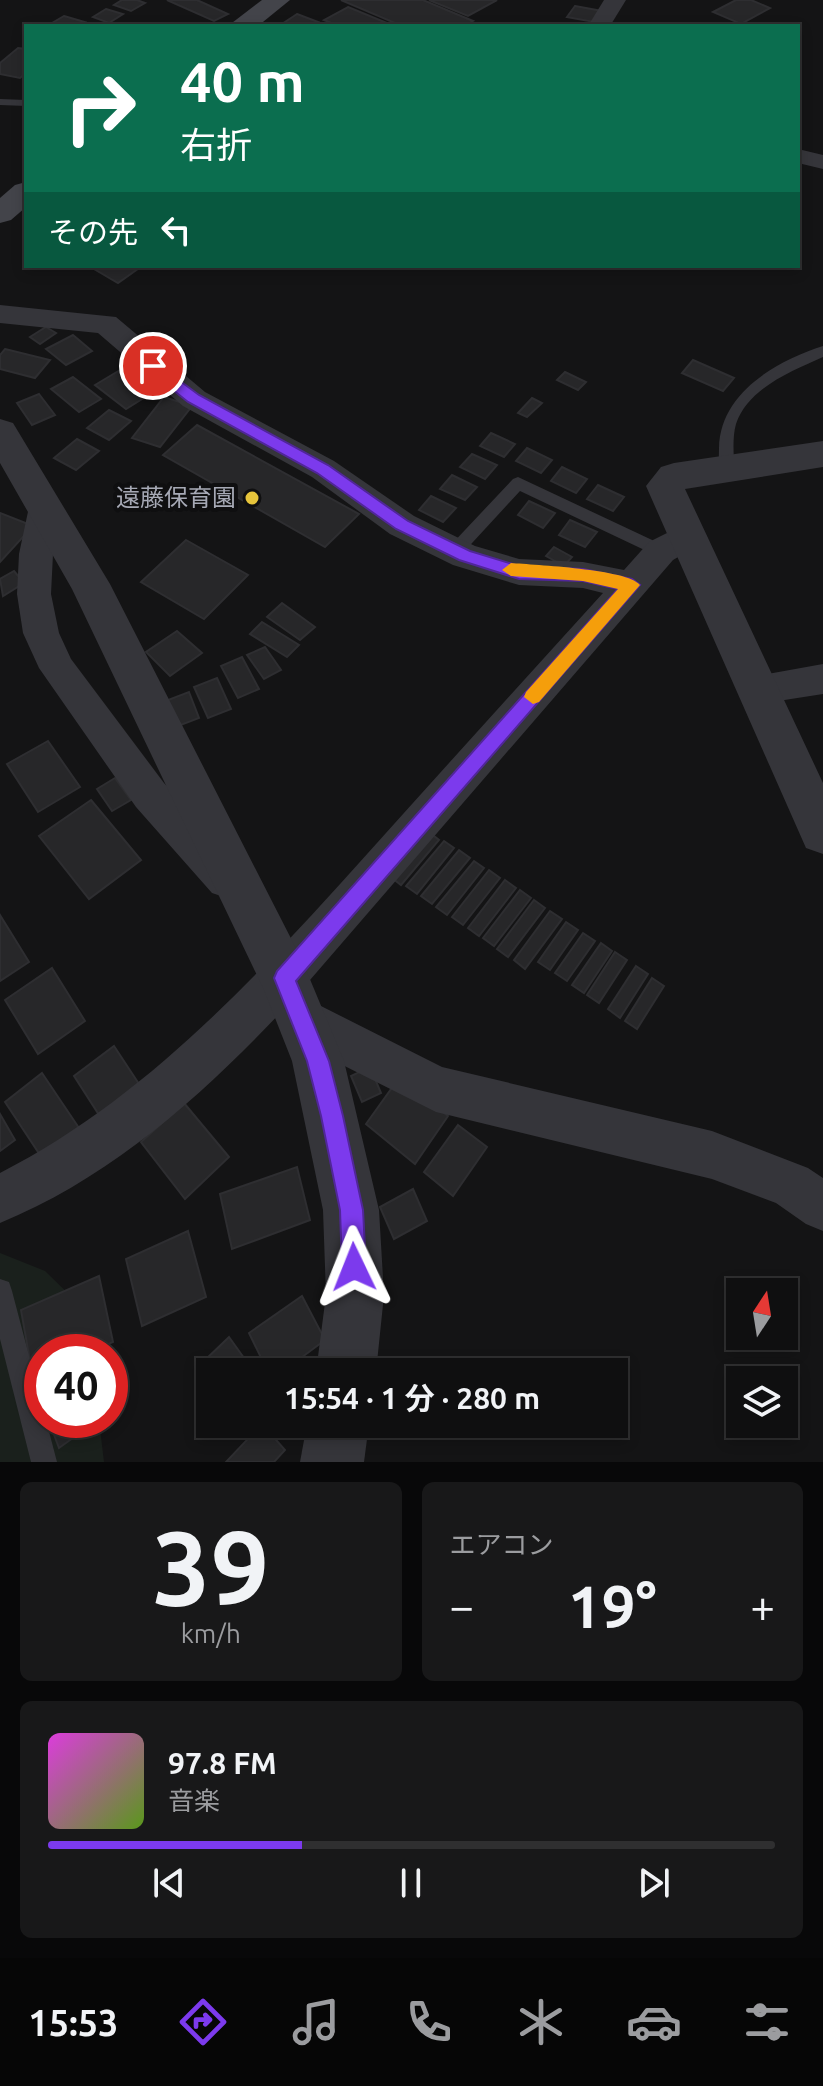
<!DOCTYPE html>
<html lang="ja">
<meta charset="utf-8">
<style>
body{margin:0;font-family:Ubuntu,"Noto Sans JP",sans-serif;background:#181819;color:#f1f3f6;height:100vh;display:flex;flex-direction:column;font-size:30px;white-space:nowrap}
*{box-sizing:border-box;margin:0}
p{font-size:26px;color:#9b9c9f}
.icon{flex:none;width:44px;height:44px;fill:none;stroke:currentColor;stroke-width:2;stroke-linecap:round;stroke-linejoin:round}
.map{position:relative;height:1462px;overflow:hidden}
.details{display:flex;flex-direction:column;gap:20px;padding:20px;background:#080809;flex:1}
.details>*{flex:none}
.top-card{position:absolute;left:24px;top:24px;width:776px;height:244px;border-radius:0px;box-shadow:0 4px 12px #0003,0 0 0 2px #2f2f30;background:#0b6e4f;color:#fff;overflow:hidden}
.needle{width:52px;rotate:12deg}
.tools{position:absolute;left:726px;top:1278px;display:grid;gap:16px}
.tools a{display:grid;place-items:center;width:72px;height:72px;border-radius:0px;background:#0f0f10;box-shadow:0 4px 12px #0003,0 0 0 2px #2f2f30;font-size:40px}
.speed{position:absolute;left:24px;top:1334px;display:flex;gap:16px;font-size:40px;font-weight:700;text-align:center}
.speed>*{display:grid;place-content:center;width:104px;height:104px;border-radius:50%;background:#0f0f10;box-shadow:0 4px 12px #0003,0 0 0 2px #2f2f30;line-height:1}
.speed .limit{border:12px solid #d22;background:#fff;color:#111}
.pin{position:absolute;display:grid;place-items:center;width:68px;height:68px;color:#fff;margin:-34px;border:4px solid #fff;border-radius:50%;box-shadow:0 2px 8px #0007}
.me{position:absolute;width:88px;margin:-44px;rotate:358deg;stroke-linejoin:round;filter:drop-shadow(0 0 6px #0008)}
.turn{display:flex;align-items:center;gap:28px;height:168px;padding:0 24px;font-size:36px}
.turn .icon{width:104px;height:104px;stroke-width:2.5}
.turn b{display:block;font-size:56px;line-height:68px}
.then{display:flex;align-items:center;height:76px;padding:0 24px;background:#0003;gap:16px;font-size:30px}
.big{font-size:60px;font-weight:700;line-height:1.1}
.details .widget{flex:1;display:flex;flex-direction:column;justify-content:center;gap:12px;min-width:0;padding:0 28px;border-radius:12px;background:#181819}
.details .dial{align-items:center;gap:0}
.dial b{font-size:104px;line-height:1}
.song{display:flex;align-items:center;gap:24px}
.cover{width:96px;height:96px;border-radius:12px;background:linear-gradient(135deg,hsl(300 70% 55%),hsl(90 70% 35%))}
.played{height:8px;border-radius:4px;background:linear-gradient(90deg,#7c3aed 35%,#2f2f30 35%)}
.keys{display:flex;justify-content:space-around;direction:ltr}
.heat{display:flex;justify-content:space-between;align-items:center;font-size:44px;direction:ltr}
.details .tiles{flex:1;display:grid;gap:20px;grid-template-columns:1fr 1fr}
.widget:last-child{grid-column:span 2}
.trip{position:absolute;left:196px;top:1358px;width:432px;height:80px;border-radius:0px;background:#0f0f10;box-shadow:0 4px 12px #0003,0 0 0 2px #2f2f30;font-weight:700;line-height:80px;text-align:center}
.tab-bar{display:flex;height:128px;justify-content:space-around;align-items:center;background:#060606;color:#9b9c9f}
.tab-bar .icon{width:56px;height:56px}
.tab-bar .selected{color:#7c3aed}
.tab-bar b{font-size:36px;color:#f1f3f6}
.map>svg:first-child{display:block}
</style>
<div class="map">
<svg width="823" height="1462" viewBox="0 0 823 1462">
<rect width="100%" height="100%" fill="#141415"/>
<polygon fill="#1a201c" points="0,1253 45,1271 84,1309 42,1352 42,1420 99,1420 104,1462 0,1462"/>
<g fill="#272729" stroke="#2e2e31" stroke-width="2">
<polygon points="122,0 137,0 145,3 131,11 114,5"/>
<polygon points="167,0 197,0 228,14 214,21"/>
<polygon points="341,0 423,0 473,21 464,26 402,26"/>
<polygon points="429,0 497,0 468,16"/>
<polygon points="736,0 751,0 770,8 741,24 713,12"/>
<polygon points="575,6 602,11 594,22 567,17"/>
<polygon points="348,7 394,26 339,26 324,20"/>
<polygon points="106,9 123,14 109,23 93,17"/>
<polygon points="297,14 318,22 311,26 282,24"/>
<polygon points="64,16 85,22 79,26 52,23"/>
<polygon points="18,48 26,49 26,73 20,78 0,74 0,63"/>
<polygon points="89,266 142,266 118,283"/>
<polygon points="46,327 56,333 40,344 30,337"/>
<polygon points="73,335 92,351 66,365 46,349"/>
<polygon points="5,349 50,360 35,378 0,369 0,355"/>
<polygon points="693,360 734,378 723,391 682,373"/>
<polygon points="132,363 163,386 126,409 95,385"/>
<polygon points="565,372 586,382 578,390 557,380"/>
<polygon points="73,377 101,399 79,412 51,389"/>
<polygon points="39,394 55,415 32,425 17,403"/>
<polygon points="164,397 192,406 160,447 132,438"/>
<polygon points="532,398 542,403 527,417 518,413"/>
<polygon points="109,410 131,421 109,440 87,428"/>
<polygon points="197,425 359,514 325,547 163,455"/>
<polygon points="491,433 515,444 504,457 480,446"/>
<polygon points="77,439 99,451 76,470 54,458"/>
<polygon points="527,448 552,460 541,473 516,461"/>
<polygon points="472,454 497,465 485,479 460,467"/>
<polygon points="562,467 587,479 576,493 551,481"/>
<polygon points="452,475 477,487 465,500 440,489"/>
<polygon points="598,485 624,497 613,511 587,499"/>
<polygon points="431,496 456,508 443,522 419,510"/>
<polygon points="529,501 555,513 543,528 518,515"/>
<polygon points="0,513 33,526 0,562"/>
<polygon points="570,520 597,532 585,547 559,535"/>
<polygon points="186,540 248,575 204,619 141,582"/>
<polygon points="554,547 572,557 564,566 546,556"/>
<polygon points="14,571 24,583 3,596 0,579"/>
<polygon points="282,603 315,627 300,640 267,617"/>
<polygon points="262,622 299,645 287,657 250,634"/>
<polygon points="177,631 202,653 170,676 146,652"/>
<polygon points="265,647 281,670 264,679 247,655"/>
<polygon points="242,657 259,689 238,698 221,666"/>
<polygon points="217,678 231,709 208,718 194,687"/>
<polygon points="189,692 199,718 178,726 168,700"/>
<polygon points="48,741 80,787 38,812 7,764"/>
<polygon points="115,778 131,800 112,811 97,789"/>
<polygon points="91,800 141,860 89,899 39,836"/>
<polygon points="429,832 439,840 401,885 391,877"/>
<polygon points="444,841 454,848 417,894 406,886"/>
<polygon points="459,850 470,858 432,904 421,896"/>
<polygon points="474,861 484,868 447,915 436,907"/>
<polygon points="489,870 500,878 463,925 452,917"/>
<polygon points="505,880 516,888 479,936 468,928"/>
<polygon points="520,890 531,898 494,946 483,938"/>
<polygon points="534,900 545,908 508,957 497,949"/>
<polygon points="550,911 562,919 525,969 514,960"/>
<polygon points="0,915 29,962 0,981"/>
<polygon points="566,922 578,930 550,970 538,962"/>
<polygon points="583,933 595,941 567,981 555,973"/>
<polygon points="601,943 612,951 584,993 572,985"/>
<polygon points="615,952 627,960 599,1003 587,995"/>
<polygon points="636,966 648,974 620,1018 608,1009"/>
<polygon points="52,968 85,1021 38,1054 5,1000"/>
<polygon points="652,978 664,986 637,1029 625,1021"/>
<polygon points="114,1046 141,1087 101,1118 74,1076"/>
<polygon points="370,1067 381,1093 362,1102 351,1076"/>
<polygon points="42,1073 79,1128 42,1158 5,1102"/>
<polygon points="399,1078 448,1116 415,1164 366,1124"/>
<polygon points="184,1103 229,1157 185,1199 141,1142"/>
<polygon points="0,1114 15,1140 0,1151"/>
<polygon points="458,1125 487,1147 453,1196 424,1172"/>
<polygon points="297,1167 310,1220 232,1249 220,1194"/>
<polygon points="413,1189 427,1221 394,1239 380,1207"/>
<polygon points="188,1231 206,1297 142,1326 126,1259"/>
<polygon points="99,1276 113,1342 91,1352 42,1352 42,1374 33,1378 21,1310"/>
<polygon points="302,1296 325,1340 282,1372 268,1372 249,1333"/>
<polygon points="229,1337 254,1372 210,1372 210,1377 201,1364"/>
<polygon points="56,1420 80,1420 84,1430 59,1448 50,1424"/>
<polygon points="262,1424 285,1450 274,1462 226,1462"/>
</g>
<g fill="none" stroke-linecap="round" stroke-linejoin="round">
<g fill="#35353a" fill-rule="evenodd">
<polygon points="0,99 26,100 26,106 0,105"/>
<path d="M823 346V357C792 371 748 388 736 424 732 438 734 454 734 468L731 472H721C718 464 719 456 719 448 720 393 776 361 823 346Z"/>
<polygon points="518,477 667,547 669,551 667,555 655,555 520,491 461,555 449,555 447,551 449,547 513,479"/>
<polygon points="0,1279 9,1282 12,1291 42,1405 42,1420 46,1420 57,1462 31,1462 0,1339"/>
</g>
<g fill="#35353a" fill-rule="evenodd">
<polygon points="604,0 626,0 610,26 588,26"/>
<polygon points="798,149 823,155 823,169 798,163"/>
<path d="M0 305 116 317 205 392 334 461 414 516 475 546 519 559 583 562 624 570 649 542 687 523 699 527 704 536 699 545 673 560 291 1002 301 998 317 1004 442 1067 712 1131 808 1168 823 1178V1231L806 1224 776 1203 712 1179 436 1112 285 1036 279 1020 282 1011C202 1096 110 1178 0 1223V1173C148 1097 258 975 368 853 446 766 525 679 603 593L583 588 519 585 453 565 390 534 312 477 183 406 98 333 0 323Z"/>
<polygon points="45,495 57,498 61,507 53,554 51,594 59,633 71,659 164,783 242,865 248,879 242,893 227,898 212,893 136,807 39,668 23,633 17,594 19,554 29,507 33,498"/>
<polygon points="823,664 823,694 759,704 746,700 740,689 746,678"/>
</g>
<g fill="#35353a" fill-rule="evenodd">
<polygon points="0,419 13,423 110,584 302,960 344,1061 379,1210 384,1295 376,1372 316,1372 326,1295 323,1210 292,1061 264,990 72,589 0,463"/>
<polygon points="823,441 823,467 685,489 823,783 823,854 806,848 646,486 661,467 674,463"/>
<polygon points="307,1424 369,1424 364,1462 300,1462"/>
</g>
<g fill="#43444a" fill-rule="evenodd">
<polygon points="262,0 290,0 258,26 228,26"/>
<polygon points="26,182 26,207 11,220 0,223 0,198 15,185"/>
</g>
</g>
<polygon fill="#7c3aed" stroke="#51269a" stroke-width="2" points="153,361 199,395 328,465 408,521 470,551 519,566 583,569 632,579 640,585 296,981 329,1061 343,1116 363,1210 366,1267 362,1275 354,1279 345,1275 342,1267 340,1210 321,1116 307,1061 274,978 277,971 618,589 583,581 519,579 459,560 396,529 317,473 188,402 148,370 146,366"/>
<path fill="#f59e0b" d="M511 563C534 565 628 569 640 585L539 702 533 704 524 697 526 692 618 589 583 581 511 576 502 570Z"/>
<circle fill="#e6c43b" stroke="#0f0f10" stroke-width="3" cx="252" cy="498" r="8"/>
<g text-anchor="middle" stroke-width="8" stroke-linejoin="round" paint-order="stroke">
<g font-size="24" fill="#a6a9b5" stroke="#0f0f10" text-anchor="end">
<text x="236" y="506">遠藤保育園</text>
</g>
</g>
</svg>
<div class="tools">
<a><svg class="needle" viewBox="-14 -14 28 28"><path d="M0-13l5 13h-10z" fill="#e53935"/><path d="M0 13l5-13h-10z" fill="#9b9c9f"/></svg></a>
<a><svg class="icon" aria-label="layers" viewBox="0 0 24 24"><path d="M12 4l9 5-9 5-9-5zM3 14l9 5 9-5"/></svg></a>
</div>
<div class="speed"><div class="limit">40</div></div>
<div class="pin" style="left:153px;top:366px;background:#d93025"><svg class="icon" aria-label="arrive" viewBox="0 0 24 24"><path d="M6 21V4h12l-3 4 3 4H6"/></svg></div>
<svg class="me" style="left:354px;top:1267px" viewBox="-20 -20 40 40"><path d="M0-17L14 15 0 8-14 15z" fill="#7c3aed" stroke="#fff" stroke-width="4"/></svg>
<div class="trip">15:54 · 1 分 · 280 m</div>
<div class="top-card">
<div class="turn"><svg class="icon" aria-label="right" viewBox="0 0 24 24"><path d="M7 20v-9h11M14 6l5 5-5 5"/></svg><div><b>40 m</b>右折</div></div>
<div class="then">その先<svg class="icon" aria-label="left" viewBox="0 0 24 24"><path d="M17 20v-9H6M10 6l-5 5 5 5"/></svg></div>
</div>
</div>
<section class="details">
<div class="tiles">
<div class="widget dial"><b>39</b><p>km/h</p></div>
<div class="widget"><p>エアコン</p>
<div class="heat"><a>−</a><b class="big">19°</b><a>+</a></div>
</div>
<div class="widget">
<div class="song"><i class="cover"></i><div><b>97.8 FM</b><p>音楽</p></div></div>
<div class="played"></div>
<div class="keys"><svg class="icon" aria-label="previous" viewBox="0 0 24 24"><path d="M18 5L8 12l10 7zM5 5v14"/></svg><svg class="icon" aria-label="pause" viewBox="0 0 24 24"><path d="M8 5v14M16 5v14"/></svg><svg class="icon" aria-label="next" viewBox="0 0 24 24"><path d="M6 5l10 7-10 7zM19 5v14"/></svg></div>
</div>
</div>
</section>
<nav class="tab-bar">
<b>15:53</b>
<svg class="icon selected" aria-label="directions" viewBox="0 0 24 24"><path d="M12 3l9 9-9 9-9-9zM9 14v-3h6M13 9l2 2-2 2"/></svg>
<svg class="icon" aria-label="music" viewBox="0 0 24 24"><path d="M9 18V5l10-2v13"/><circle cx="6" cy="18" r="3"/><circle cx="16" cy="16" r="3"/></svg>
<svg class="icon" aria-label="phone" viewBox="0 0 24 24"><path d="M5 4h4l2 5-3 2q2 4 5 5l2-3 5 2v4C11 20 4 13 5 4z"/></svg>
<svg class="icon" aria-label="climate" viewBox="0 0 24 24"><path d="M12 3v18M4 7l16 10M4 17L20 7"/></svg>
<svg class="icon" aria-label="car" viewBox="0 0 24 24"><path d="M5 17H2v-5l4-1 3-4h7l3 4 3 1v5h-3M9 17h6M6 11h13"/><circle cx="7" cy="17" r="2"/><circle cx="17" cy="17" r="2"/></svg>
<svg class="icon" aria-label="filters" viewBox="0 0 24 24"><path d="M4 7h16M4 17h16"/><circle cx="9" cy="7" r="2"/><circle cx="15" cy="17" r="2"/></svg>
</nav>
